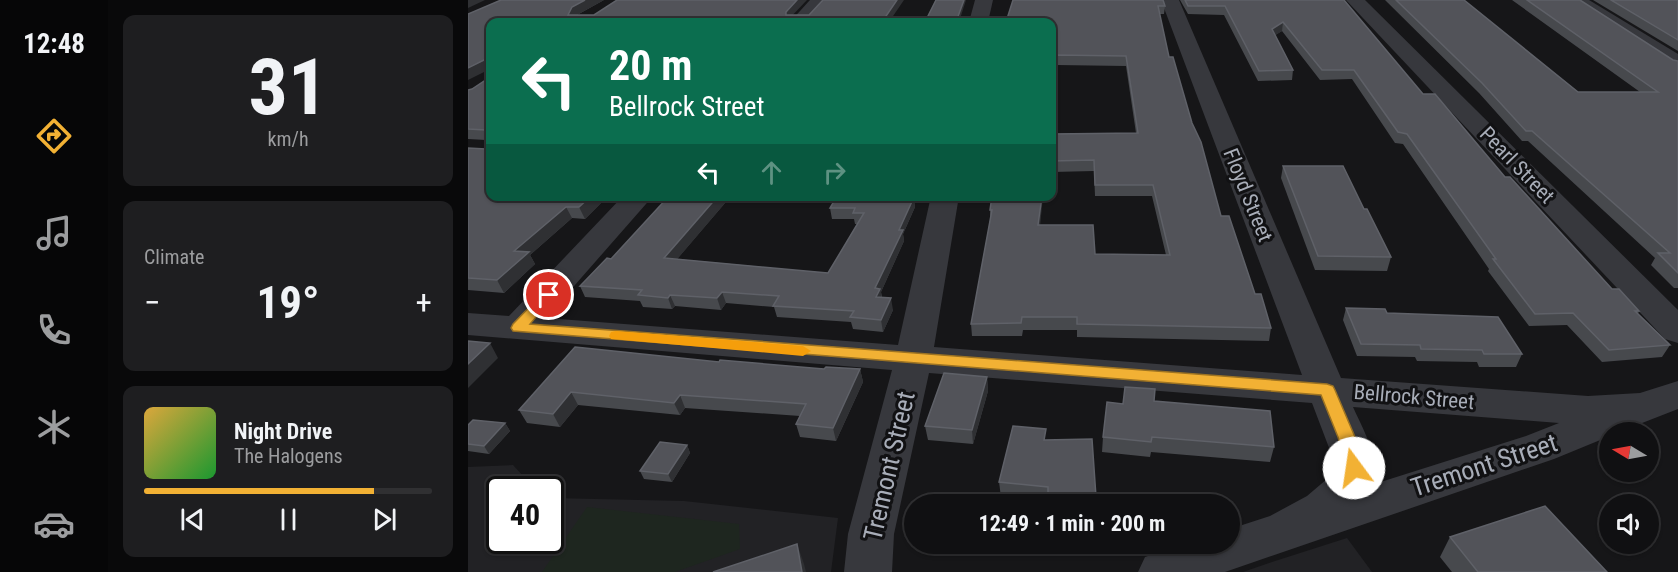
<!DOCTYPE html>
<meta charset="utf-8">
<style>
body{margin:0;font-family:"Roboto Condensed",sans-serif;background:#1e1e20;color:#f1f3f6;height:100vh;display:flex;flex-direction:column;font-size:22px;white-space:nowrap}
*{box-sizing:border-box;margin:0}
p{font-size:20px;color:#9c9d9f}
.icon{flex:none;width:33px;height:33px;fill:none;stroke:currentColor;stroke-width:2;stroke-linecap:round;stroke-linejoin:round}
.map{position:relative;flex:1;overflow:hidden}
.sheet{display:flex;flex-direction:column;gap:15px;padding:15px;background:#09090a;width:360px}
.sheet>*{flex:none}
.banner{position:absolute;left:18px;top:18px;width:570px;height:183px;border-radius:12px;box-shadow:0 2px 4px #0004,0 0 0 2px #303032;background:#0b6e4f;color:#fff;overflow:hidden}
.needle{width:39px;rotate:280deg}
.controls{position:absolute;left:1131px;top:422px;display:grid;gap:12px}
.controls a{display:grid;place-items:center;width:60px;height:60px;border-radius:50%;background:#101012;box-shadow:0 2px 4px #0004,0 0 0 2px #303032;font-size:30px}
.speed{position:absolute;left:18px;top:476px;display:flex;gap:12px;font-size:30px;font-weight:700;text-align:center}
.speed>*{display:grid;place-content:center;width:78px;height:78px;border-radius:50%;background:#101012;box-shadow:0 2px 4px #0004,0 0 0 2px #303032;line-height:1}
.speed .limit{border:3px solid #111;border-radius:9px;background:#fff;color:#111}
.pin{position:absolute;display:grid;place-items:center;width:51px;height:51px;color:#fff;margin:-26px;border:3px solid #fff;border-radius:50%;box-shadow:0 2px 6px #0007}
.me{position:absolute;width:66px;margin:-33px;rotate:346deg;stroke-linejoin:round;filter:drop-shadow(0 0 4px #0008)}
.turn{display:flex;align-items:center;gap:21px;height:126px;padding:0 24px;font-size:27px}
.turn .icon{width:78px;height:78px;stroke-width:2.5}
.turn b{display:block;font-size:42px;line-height:51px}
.lanes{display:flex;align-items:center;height:57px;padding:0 24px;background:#0003;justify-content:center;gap:30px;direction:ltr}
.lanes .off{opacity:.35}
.big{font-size:45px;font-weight:700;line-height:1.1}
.sheet .widget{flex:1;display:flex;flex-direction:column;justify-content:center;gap:9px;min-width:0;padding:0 21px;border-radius:12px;background:#1e1e20}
.sheet .dial{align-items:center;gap:0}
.dial b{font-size:78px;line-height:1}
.song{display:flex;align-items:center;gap:18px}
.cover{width:72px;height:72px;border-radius:9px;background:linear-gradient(135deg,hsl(40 70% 55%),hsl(130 70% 35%))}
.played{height:6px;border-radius:3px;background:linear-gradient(90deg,#f2b134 80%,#303032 80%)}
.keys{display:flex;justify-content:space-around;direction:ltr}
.heat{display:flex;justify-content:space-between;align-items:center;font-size:33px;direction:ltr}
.trip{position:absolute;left:436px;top:494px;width:336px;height:60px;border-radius:30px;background:#101012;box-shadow:0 2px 4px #0004,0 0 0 2px #303032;font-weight:700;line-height:60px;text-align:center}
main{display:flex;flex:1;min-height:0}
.dock{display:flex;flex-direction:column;width:108px;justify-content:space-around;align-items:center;background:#060607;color:#9c9d9f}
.dock .icon{width:42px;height:42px}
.dock .selected{color:#f2b134}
.dock b{font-size:27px;color:#f1f3f6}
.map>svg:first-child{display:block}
</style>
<main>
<nav class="dock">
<b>12:48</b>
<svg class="icon selected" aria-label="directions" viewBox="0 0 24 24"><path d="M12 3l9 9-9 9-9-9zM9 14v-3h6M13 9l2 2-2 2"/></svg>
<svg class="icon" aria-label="music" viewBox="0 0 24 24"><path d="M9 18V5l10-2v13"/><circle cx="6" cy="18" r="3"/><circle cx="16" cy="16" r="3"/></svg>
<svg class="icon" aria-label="phone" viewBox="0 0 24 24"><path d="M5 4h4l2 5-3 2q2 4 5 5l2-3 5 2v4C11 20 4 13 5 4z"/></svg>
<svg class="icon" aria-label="climate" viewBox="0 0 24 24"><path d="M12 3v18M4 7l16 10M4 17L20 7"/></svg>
<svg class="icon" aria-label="car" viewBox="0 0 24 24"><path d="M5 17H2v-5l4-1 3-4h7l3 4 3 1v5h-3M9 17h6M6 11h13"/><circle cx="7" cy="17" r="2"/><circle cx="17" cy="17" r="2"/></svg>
</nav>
<section class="sheet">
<div class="widget dial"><b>31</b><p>km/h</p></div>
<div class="widget"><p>Climate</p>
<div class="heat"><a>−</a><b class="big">19°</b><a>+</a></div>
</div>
<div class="widget">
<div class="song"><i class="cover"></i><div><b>Night Drive</b><p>The Halogens</p></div></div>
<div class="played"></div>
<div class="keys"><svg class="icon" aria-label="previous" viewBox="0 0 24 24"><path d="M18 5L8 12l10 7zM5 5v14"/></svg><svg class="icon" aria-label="pause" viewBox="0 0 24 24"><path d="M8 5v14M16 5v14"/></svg><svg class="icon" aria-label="next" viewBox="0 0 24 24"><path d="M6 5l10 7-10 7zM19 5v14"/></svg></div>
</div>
</section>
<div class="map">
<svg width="1210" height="572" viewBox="0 0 1210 572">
<rect width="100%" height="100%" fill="#161618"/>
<g fill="#222225">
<polygon points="45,465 67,489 32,489 32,540 82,540 83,498 216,501 370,518 363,572 0,572 0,467"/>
<polygon points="879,538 904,572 775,572 804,562"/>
</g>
<polygon fill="#1e261f" points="119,507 271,524 272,549 207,572 74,572"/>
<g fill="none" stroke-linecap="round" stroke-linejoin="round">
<g fill="#37383d" fill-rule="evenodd">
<polygon points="342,0 361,0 341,22 322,22"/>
<polygon points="507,0 525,0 520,22 501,22"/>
<path d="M693 0H711L873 378 1120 396 1172 393 1210 381V409L1151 432H1142V436L1086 459 757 572H670L677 557 718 543H762V529L802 516 839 496 859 479 863 468V453L844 403 461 373 426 534 424 572H376L380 534 424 370 0 335V313L41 316 155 196H185L78 318 430 345 463 196H491L466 347 834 375ZM885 407 1091 423 1058 436 900 486C914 459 896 432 885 407Z"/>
<polygon points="878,0 897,0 1210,310 1210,343 1197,339"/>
<polygon points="1099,0 1121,0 1210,54 1210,69 1202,68"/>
</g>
</g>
<g fill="#47494d">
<polygon points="136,0 109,15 326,15 421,22 22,22 22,196 140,196 117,219 104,218 62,255 67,264 36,293 0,290 0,148 18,149 18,140 0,139 0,90 4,89 19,79 18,71 0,14"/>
<polygon points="545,0 697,6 696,14 691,14 701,57 724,123 753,216 787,294 803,328 801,341 609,337 609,330 555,330 554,336 504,336 503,324 522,220 522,210 524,196 572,225 627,254 698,255 684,196 627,196 626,171 584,172 584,134 668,133 658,66 588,65"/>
<polygon points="712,0 876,0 955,94 1037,177 1144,289 1171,311 1170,314 1202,345 1194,357 1134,362 1099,325 1061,326 1020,271 1021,269 935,144 927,143 884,79 852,80 814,31 807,35 825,70 824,80 790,81 756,15 720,14"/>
<polygon points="917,0 996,0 1110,92 1172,92 1044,0 1112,0 1205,60 1210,61 1210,288 1206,288 1183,265 1187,258 1060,141 1054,141 1011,93"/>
<polygon points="1125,0 1210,0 1210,51"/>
<polygon points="815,166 896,209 923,257 919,271 847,270 813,178"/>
<polygon points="197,196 263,196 209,259 360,273 389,224 387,224 386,219 364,219 362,208 446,200 447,207 435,234 436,241 413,292 414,297 425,310 415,332 385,329 383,322 309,317 306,307 258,303 253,310 207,306 204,309 175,307 172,301 117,297 112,286 143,259 198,200"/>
<polygon points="878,308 919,313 1054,354 1048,367 1011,367 1009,362 949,361 947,357 889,356 875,320"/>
<polygon points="107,347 251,362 356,369 392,369 395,382 368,441 332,437 328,424 332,416 217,408 212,415 110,405 92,427 59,423 51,410"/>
<polygon points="519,377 520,391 505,444 460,440 457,426"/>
<polygon points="686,401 806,447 802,462 683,452 682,457 634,452 635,437 655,404"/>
<polygon points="37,423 42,431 21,454 0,451 0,425"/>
<polygon points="624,439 580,502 533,497 531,482"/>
<polygon points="219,445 222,453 204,482 176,479 172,471"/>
<polygon points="982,537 1139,572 984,572 972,557"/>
</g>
<g fill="#2f3033">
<polygon points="0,0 17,0 0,8"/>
<polygon points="117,0 136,0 107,16 100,15 104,7"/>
<polygon points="329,0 339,0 320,20 318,12"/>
<polygon points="429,0 436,0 421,22 414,22"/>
<polygon points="496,0 498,0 491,22 488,22"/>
<polygon points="815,22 814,31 803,38 804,29"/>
<polygon points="588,55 588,65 584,110 584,98"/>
<polygon points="18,59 22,69 0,80 0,68"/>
<polygon points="123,196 140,196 117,219 111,207"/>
<polygon points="250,196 263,196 200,270 196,258"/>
<polygon points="442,196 448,196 446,200 447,207 435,234 436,241 413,292 414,300 410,308 407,288 431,230"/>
<polygon points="574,196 575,196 571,237 570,225"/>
<polygon points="98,207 104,218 62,255 67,264 36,293 29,280 46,251"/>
<polygon points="254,292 258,303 253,310 249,298"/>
<polygon points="202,295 207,306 204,309 200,298"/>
<polygon points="423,298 425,310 415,332 413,320"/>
<polygon points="22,343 30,358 0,388 0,364"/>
<polygon points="392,369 395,382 368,441 365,428"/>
<polygon points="519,377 520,391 505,444 504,430"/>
<polygon points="103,392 110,405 92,427 85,414"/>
<polygon points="212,395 217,408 212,415 206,403"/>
<polygon points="37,423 42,431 21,454 16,446"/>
<polygon points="219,445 222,453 204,482 200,474"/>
<polygon points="628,497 628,504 604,504"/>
<polygon points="329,544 336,564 338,572 334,572"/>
</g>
<g fill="#525359" stroke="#5f6168" stroke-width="1.5">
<polygon points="33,0 117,0 104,7 100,15 126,15 149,0 329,0 318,12 318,15 341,15 355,0 429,0 414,22 22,22 22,196 123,196 111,207 98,207 46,251 61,252 29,280 0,278 0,148 18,149 18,130 0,129 0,90 4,89 19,79 18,59 0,68 0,14"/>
<polygon points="468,0 496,0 488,22 457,22"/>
<polygon points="545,0 695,0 697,6 690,6 701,57 705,57 724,123 733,142 753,216 761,216 787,294 793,294 803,328 609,324 609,317 554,317 553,323 503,324 524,210 522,210 524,196 574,196 570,225 625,225 627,254 702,255 685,185 627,185 626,160 584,161 584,134 670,133 658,56 588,55 584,98 584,22 538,22"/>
<polygon points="717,0 876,0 955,94 967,94 1037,177 1042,177 1144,289 1151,289 1171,311 1167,311 1202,345 1141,350 1105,313 1067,314 1025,259 1028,259 939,134 930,132 886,70 854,70 815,22 804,29 825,70 791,71 757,6 720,6"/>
<polygon points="928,0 996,0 1110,92 1190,92 1059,0 1112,0 1205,60 1210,61 1210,273 1190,253 1202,253 1064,131 1058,131 1014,83"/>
<polygon points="1143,0 1210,0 1210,40"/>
<polygon points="815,166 875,166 896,209 899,209 923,257 850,256"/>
<polygon points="201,196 250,196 196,258 360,273 396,213 385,213 387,208 362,208 369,196 446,197 431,230 435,230 407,288 412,289 408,297 423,298 413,320 382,317 386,311 305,306 311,296 254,292 249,298 202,295 200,298 170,295 174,290 112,286 139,258 143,259"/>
<polygon points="878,308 917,309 919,313 1030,317 1054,354 1016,354 1014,350 953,349 952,345 893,344"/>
<polygon points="0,341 22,343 0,364"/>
<polygon points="107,347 251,362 252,360 356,369 358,367 392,369 365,428 328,424 338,404 212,395 206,403 103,392 85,414 51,410"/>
<polygon points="476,373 519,377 504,430 457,426"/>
<polygon points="657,387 687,389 686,401 802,411 806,447 684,437 683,442 635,437 639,402 655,404"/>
<polygon points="5,420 37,423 16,446 0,444 0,425"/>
<polygon points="545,426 578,429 576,440 624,439 628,497 604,504 580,504 580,487 531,482"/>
<polygon points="192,442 219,445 200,474 172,471"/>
<polygon points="1077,506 1139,572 1010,572 982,537"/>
<polygon points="329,544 334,572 245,572"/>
</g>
<polygon fill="#f2b134" stroke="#9d7322" stroke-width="1.5" points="81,291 87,295 62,324 859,384 865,386 867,390 887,437 895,468 892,472 886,475 880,472 870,437 853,395 45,331 43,328 45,324 76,292"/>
<polygon fill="#f59e0b" points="148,331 335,346 343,351 335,356 143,339 141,336 143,332"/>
<g text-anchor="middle" stroke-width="6" stroke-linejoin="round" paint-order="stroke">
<g font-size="21" fill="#a8adb8" stroke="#111113">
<text transform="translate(1049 165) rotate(46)" y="7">Pearl Street</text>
<text transform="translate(780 195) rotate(68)" y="7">Floyd Street</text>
<text transform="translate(946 397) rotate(5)" y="7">Bellrock Street</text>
</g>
<g font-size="26" fill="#a8adb8" stroke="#111113">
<text transform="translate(1016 465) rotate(-18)" y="9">Tremont Street</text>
<text transform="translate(421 466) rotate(-77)" y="9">Tremont Street</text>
</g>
</g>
</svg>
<div class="controls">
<a><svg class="needle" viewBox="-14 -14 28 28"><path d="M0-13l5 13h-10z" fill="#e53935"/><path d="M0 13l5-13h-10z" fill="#9c9d9f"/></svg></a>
<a><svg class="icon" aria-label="sound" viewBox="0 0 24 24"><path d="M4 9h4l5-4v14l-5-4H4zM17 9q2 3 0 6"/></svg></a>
</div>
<div class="speed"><div class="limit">40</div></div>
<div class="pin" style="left:81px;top:295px;background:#d93025"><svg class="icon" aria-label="arrive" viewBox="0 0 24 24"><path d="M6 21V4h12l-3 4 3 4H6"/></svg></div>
<svg class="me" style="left:886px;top:468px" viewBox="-20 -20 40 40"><circle r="19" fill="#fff"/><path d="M0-13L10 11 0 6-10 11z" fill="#f2b134"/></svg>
<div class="trip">12:49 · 1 min · 200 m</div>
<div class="banner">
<div class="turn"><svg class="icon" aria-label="left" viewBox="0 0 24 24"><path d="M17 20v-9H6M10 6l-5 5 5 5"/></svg><div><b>20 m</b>Bellrock Street</div></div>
<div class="lanes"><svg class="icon" aria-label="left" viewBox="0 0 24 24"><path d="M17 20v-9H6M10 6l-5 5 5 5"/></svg><svg class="icon off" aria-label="ahead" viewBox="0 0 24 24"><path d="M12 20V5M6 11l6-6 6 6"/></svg><svg class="icon off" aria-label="right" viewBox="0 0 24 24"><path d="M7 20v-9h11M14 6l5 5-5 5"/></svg></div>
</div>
</div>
</main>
